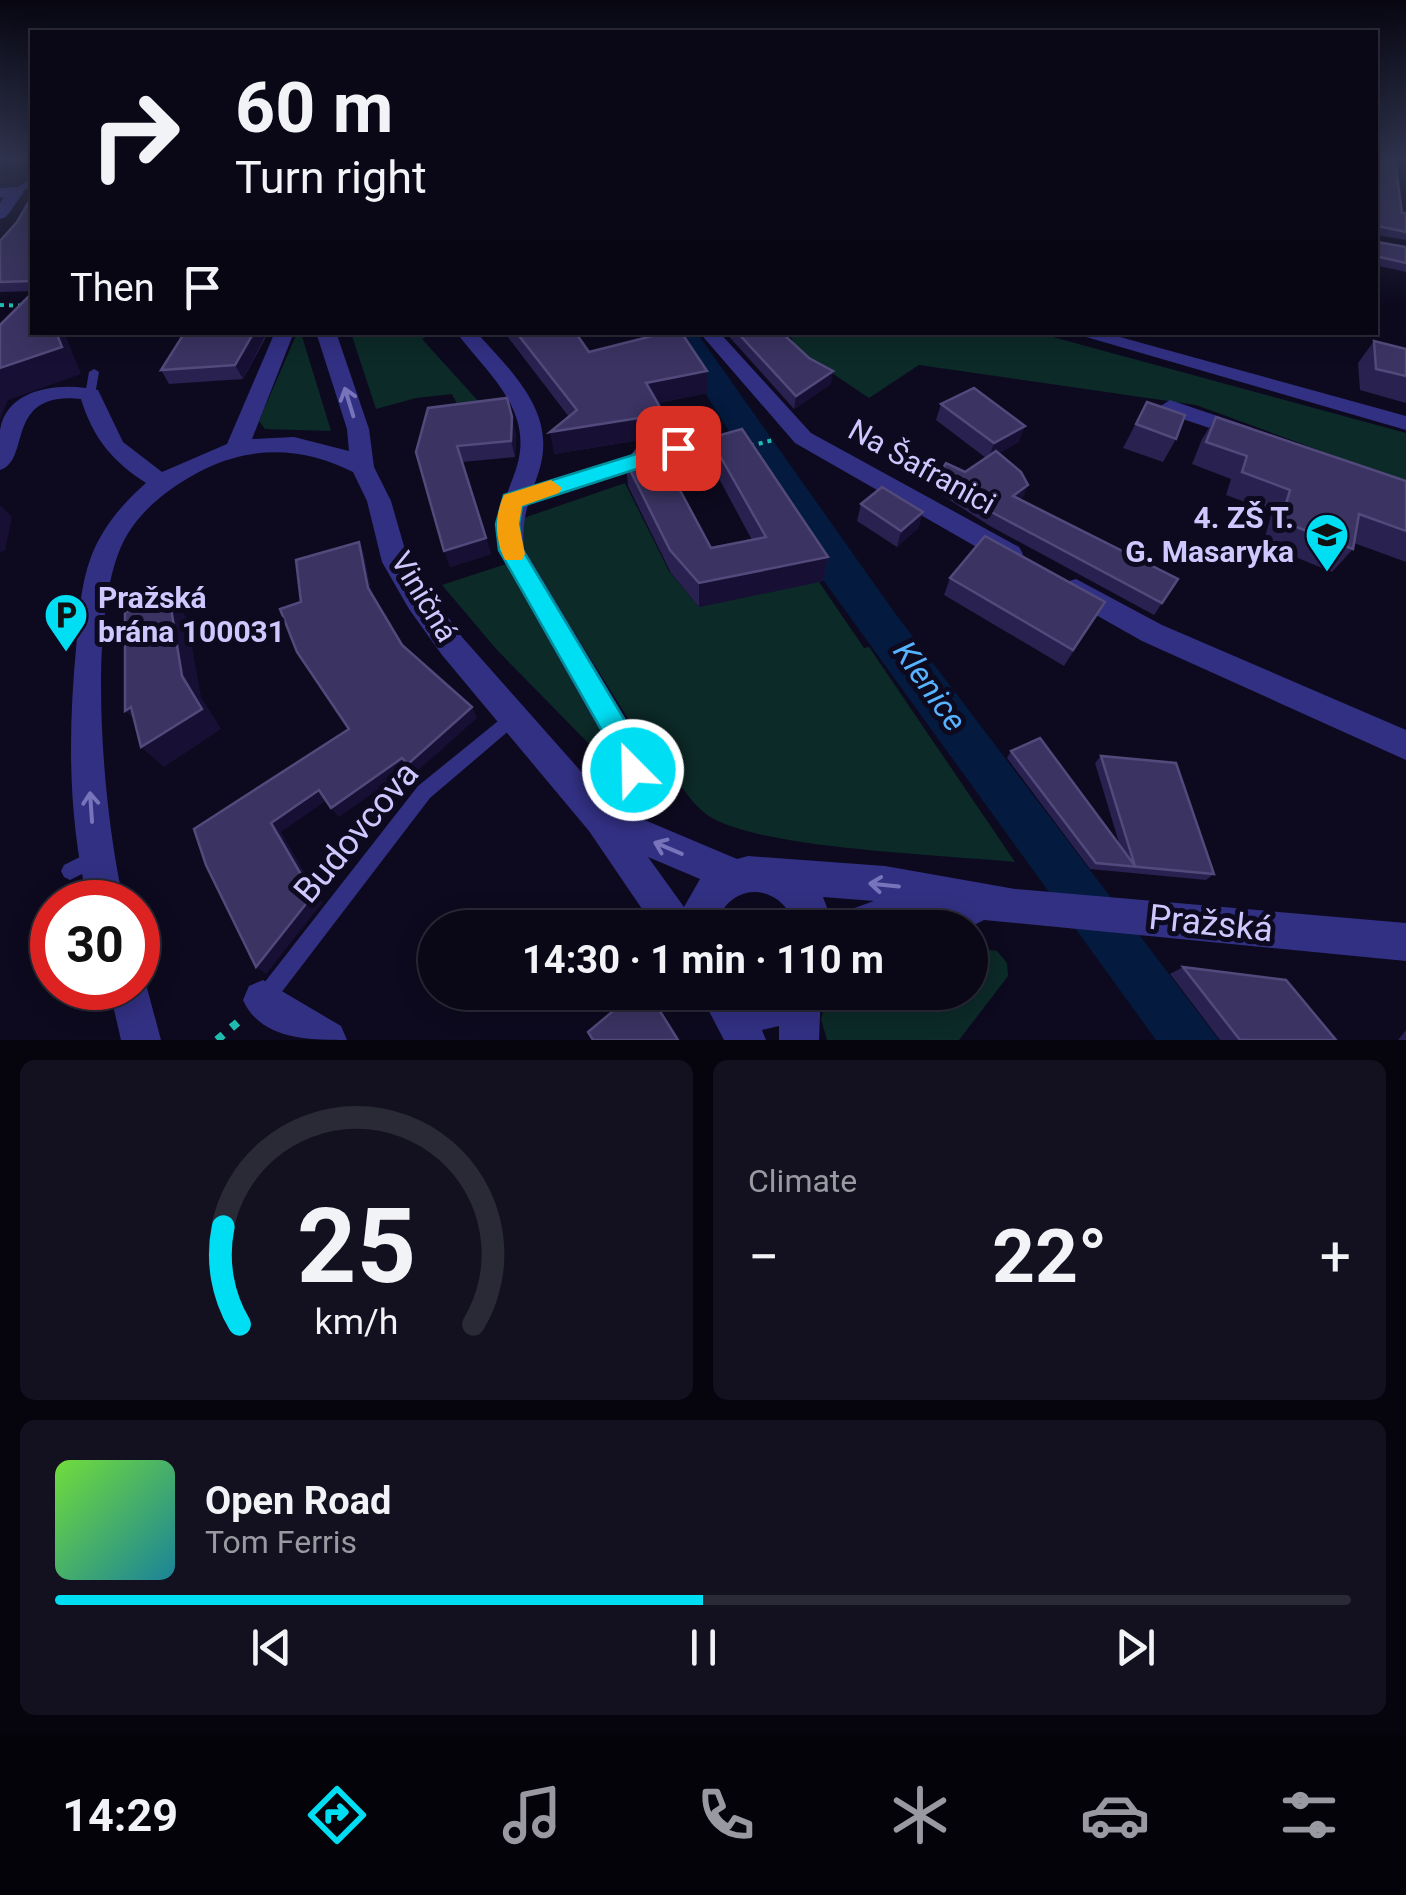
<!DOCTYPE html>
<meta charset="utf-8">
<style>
body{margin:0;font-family:Roboto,sans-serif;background:#131120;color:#f1f3f6;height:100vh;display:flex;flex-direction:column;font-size:38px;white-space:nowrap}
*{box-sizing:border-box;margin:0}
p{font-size:32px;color:#999aa1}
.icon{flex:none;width:55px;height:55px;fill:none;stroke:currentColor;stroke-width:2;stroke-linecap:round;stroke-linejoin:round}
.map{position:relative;height:1040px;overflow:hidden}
.sheet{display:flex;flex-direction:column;gap:20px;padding:20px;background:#06040d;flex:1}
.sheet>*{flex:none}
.guide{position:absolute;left:30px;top:30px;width:1348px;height:305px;border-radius:0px;box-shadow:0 5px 25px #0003,0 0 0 2px #2a2936;background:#0a0817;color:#f1f3f6;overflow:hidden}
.speed{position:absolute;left:30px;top:880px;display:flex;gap:20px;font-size:50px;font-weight:700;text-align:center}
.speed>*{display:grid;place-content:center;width:130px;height:130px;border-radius:50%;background:#0a0817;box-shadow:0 5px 25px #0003,0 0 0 2px #2a2936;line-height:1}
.speed .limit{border:15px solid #d22;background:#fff;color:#111}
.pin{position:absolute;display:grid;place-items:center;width:85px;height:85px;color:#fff;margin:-42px;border-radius:20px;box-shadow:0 5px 15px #0006}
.me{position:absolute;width:110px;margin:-55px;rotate:337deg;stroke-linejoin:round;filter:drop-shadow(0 0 8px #0008)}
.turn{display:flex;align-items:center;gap:35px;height:210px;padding:0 40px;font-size:45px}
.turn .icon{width:130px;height:130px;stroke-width:2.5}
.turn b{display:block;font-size:70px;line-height:85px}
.then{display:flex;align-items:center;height:95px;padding:0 40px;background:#0003;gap:20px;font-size:38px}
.big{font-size:75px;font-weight:700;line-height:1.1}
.sheet .tile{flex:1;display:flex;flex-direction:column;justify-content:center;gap:15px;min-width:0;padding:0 35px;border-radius:15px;background:#131120}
.sheet .dial{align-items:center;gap:0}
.dial svg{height:260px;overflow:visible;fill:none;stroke:#2a2936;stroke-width:7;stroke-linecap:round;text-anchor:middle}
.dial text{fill:#f1f3f6;stroke:none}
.song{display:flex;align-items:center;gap:30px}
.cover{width:120px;height:120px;border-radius:15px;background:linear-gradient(135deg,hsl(100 70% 55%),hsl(190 70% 35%))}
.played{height:10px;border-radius:5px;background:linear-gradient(90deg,#00def3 50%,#2a2936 50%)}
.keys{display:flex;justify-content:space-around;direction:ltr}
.heat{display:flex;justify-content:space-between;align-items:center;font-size:55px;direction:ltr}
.sheet .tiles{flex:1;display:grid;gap:20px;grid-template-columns:1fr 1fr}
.tile:last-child{grid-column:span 2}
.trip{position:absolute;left:418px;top:910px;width:570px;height:100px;border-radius:50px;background:#0a0817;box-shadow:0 5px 25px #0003,0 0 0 2px #2a2936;font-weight:700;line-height:100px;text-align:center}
.tab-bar{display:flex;height:160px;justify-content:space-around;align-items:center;background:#040309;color:#999aa1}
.tab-bar .icon{width:70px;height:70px}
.tab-bar .current{color:#00def3}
.tab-bar b{font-size:45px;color:#f1f3f6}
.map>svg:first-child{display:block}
</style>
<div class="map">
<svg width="1406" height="1040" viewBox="0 0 1406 1040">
<rect width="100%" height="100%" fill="#0d0a1f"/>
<g fill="#0c2a28">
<polygon points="297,333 301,333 331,431 265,429 259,421"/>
<polygon points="351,333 434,333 422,339 488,412 464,417 452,394 416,398 376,409"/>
<polygon points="789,333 1038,333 1406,433 1406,482 1196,405 919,365 869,398 796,349"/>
<path d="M625 483 669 571 699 607 819 582 864 648 869 647 1015 862C950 855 752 849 706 814 683 796 668 764 652 740L644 744 520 546 515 521Z"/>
<polygon points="506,564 620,752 615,762 597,752 497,650 442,585"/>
<polygon points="970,947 997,951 1007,963 1008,976 959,1040 827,1040 821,1019 828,993 970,992"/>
</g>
<polygon fill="#041a3e" points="667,333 697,333 892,609 1219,1040 1156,1040 824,581"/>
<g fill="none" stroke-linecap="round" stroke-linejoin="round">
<g stroke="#20bbaf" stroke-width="4" stroke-dasharray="4 5" stroke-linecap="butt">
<polyline points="0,305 32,306"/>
<polyline points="750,446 773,440"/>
</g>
<polyline stroke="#20bbaf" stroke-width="8" stroke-dasharray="8 11" stroke-linecap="butt" points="217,1040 238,1022"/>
<g fill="#323083" fill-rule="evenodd">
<polygon points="29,180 32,180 32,185 19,194 13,194 13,190"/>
<polygon points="94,369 99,372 95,395 90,398 85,395 89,372"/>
<polygon points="678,444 682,445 684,448 682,451 519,503 513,499 515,496"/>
<polygon points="513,711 518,713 521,718 518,723 430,798 271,1006 264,1009 257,1006 254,999 257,992 418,786 508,713"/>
<polygon points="92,851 98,854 101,860 98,866 70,880 64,877 61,871 64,865"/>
</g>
<g fill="#323083" fill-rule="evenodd">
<polygon points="16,187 24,192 6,217 0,219 0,203 4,197 0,198 0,188"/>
<path d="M275 332H294L252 439 294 437 349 451 347 429 316 332H336L369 429 374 467 391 501 408 560 462 637 601 794 612 780V752L498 550C496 520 504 502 514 475 538 413 490 377 456 332H476C513 373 559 414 538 474 529 501 521 519 524 549L644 749 645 780 628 813 737 859 748 856 885 866 1015 889 1406 923V961L984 920 968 928H797C781 881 729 879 714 928H655L589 831 442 655 409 609 382 562 367 501 353 472C305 448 256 445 207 468 176 483 145 505 127 535 83 609 104 820 124 902H88C68 819 68 734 76 649 79 618 80 586 91 557 102 528 122 504 146 483 112 461 93 438 81 399 3 391 32 461 0 470 0 457 0 443 0 430 7 386 64 382 98 390L123 442 162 472 227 444ZM648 857 700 879 684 907ZM823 897 874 901 835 915 832 921Z"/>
<polygon points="699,332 719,332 811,433 1019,547 1023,554 1019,561 1001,561 795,443"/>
<polygon points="1069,332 1102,332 1406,416 1406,430"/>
<polygon points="1170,400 1253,428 1256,433 1245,440 1162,412 1159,407"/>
<polygon points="1076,579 1162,625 1406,730 1406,760 1142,641 1066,598 1062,590 1066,582"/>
<polygon points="138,972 147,988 161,1040 121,1040 109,988 138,988"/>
<path d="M263 980 341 1026 347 1040C308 1040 261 1040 243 1000L249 986Z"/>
<polygon points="699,992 821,992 819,1040 779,1040 779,1026 762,1030 766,1040 724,1040"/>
</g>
</g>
<g fill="#29214f">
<polygon points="1375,160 1402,213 1406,213 1406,240 1377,235 1377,242 1406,247 1406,272 1375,265"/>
<polygon points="32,193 32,291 0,292 0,241 17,222 30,200"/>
<polygon points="504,332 575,332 589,352 707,393 658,403 664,414 665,436 554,454 569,417"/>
<polygon points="725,332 781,332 831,384 794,409"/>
<polygon points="266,337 243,379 169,384 161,370"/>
<polygon points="1374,341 1406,349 1406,403 1360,390 1358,363"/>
<polygon points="1147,402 1176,439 1163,462 1123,448"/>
<polygon points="941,404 1019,442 999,453 1028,485 1023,497 1019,499 1178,579 1154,615 990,526 934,490 937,478 965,472 986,458 936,420"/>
<polygon points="1216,417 1406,481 1406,562 1354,543 1353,549 1332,572 1263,544 1272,512 1226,495 1231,479 1192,464 1202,439"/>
<polygon points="516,433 515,457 462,462 491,554 450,567 416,452"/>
<polygon points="710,438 828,557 823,581 699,607 671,573 628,486 626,462 711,548 752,540 710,462"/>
<polygon points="861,504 923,512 918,528 897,547 857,521"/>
<polygon points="950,578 1105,602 1064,666 944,595"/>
<polygon points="1011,751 1120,846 1095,763 1101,756 1214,874 1206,880 1090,869 1007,758"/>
<polygon points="1183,967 1336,1040 1220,1040 1170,974"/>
<polygon points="1406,1030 1406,1040 1398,1040"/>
</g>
<g fill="#171034">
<polygon points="56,332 64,332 81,374 8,400 0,420 0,368"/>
<polygon points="254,332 267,332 243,379 235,365"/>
<polygon points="707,371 707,393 647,405 646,383"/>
<polygon points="833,371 831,384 794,409 796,396"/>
<polygon points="664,414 665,436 554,454 550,432"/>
<polygon points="512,417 516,433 515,457 511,441"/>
<polygon points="1025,426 1019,442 988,460 994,443"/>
<polygon points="1028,485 1023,497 1008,508 1013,496"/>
<polygon points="0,505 12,517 5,551 0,552"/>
<polygon points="923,512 918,528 897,547 901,531"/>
<polygon points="486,538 491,554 450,567 444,551"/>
<polygon points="359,542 364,553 373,599 368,588"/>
<polygon points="828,557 823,581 699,607 699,583"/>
<polygon points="169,596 187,618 201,697 221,729 164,767 141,747 182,676"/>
<polygon points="131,707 147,731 125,711"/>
<polygon points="472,707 477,718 414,774 408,764"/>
<polygon points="402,758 408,768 339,817 331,808"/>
<polygon points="319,790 327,800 281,832 322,903 266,974 256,967 271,823"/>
</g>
<g fill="#3b3362" stroke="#524a7b" stroke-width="2.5">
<polygon points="1375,160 1395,160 1402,213 1406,213 1406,232 1378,226 1377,242 1406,247 1406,263 1375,256"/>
<polygon points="32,193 32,281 0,282 0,241 17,222 30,200"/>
<polygon points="32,293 32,332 56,332 62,347 0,368 0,325"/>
<polygon points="185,332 254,332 235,365 161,370"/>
<polygon points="516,332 575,332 589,352 668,332 681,332 707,371 646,383 664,414 550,432 577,410"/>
<polygon points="737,332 781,332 809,358 833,371 796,396"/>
<polygon points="1374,341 1406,349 1406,376 1376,369"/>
<polygon points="974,388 1025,426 994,443 941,404"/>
<polygon points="507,398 512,417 511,441 457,446 486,538 444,551 416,452 428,408"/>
<polygon points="1147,402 1185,415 1176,439 1136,424"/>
<polygon points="1216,417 1406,481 1406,531 1359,514 1353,549 1281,521 1290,490 1242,472 1247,456 1206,442"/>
<polygon points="742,429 828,557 699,583 670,550 626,462 643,443 653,440 711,548 766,537 710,438"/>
<polygon points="996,451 1021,472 1028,485 1013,496 1178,579 1162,603 995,514 937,478 946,463 965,472"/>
<polygon points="882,487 923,512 901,531 861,504"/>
<polygon points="985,536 1105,602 1073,650 950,578"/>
<polygon points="359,542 368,588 402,645 472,707 408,764 402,758 331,808 319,790 271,823 313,895 256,967 206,865 194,829 349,729 297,652 280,609 301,602 296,560"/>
<polygon points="169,596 182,676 202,709 141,747 131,707 125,711 125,612"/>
<polygon points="1040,738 1135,866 1101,756 1176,763 1214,874 1096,863 1011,751"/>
<polygon points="1183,967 1286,980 1336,1040 1240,1040"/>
<polygon points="636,992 648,992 678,1040 593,1040 588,1032"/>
</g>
<defs><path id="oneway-shaft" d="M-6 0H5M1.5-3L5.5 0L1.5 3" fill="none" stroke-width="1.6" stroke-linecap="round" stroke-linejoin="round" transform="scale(2.5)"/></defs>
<g stroke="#7874bb">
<use href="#oneway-shaft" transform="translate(349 402) rotate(-107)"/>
<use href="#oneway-shaft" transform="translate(91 807) rotate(-94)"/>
<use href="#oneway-shaft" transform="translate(668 848) rotate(-157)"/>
<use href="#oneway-shaft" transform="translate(884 885) rotate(-174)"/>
</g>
<linearGradient id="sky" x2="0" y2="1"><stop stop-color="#070611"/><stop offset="0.52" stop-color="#2f334d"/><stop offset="1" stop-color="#2f334d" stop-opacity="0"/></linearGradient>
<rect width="1406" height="306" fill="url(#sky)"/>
<polygon fill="#00def3" stroke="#00909e" stroke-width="2.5" points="678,441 686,443 689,448 686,453 522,506 519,524 522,549 642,749 648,770 643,780 633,784 623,780 614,752 499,550 496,524 504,495"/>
<path fill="#f59e0b" d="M551 480 562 488 559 493 522 506 519 524 525 554 522 560H505C495 539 494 517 504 495Z"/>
<defs>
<symbol id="school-pin" viewBox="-11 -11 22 30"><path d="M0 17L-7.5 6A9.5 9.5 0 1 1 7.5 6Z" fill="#00def3" stroke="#0d0a1f"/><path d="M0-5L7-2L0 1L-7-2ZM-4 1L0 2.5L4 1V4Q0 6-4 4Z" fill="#111"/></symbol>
<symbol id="parking-pin" viewBox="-11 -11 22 30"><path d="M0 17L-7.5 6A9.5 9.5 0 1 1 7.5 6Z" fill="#00def3" stroke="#0d0a1f"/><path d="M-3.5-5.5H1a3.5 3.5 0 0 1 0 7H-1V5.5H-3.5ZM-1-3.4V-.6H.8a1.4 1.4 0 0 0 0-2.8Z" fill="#111"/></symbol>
</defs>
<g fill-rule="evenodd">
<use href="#school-pin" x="1302" y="510" width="50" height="68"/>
<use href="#parking-pin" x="41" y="590" width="50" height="68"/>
</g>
<g text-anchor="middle" stroke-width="10" stroke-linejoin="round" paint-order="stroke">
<g font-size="30" fill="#cec8ff" stroke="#0d0a1f">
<text transform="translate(922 467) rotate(29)" y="10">Na Šafranici</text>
<text transform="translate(424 597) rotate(59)" y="10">Viničná</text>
</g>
<g font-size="30" font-weight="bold" fill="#cec8ff" stroke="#0d0a1f" text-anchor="end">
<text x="1294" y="528">4. ZŠ T.<tspan x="1294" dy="34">G. Masaryka</tspan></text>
<text x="98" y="608" text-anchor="start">Pražská<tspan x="98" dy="34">brána 100031</tspan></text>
</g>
<g font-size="32" font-style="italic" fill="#56b3ff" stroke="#0d0a1f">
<text transform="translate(930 686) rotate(55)" y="11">Klenice</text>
</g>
<g font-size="35" fill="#cec8ff" stroke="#0d0a1f">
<text transform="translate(356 832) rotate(-50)" y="12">Budovcova</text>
<text transform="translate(1211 923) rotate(6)" y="12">Pražská</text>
</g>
</g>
</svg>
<div class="speed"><div class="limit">30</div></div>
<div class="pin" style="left:678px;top:448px;background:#d93025"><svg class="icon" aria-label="arrive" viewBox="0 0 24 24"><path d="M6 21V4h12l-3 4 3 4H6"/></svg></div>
<svg class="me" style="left:633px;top:770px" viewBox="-20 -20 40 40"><circle r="17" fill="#00def3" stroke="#fff" stroke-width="3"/><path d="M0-11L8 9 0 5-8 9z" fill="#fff"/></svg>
<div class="trip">14:30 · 1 min · 110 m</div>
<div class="guide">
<div class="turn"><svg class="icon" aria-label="right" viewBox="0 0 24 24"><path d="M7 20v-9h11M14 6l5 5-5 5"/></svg><div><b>60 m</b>Turn right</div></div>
<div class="then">Then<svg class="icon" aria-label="arrive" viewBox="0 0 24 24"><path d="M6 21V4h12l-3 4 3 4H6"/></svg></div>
</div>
</div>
<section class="sheet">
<div class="tiles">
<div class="tile dial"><svg viewBox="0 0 100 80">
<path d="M14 69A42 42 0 1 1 86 69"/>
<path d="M14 69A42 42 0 0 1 9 39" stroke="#00def3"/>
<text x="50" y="56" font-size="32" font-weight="700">25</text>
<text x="50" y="72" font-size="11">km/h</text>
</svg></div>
<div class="tile"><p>Climate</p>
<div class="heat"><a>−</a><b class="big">22°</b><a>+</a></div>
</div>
<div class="tile">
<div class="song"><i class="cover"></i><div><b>Open Road</b><p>Tom Ferris</p></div></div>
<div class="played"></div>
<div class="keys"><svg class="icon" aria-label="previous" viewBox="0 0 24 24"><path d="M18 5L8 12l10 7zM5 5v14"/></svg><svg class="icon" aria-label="pause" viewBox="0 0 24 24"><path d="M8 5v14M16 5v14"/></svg><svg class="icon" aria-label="next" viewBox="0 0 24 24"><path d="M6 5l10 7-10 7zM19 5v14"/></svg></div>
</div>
</div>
</section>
<nav class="tab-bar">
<b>14:29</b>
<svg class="icon current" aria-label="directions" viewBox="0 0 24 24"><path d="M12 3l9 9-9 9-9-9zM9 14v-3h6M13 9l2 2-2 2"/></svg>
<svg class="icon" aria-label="music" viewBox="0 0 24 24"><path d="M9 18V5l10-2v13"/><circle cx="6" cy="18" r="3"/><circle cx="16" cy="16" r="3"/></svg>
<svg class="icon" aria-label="phone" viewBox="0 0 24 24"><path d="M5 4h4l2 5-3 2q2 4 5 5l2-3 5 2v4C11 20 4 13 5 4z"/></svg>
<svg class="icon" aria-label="climate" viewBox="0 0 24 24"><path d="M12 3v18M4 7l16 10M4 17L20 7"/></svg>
<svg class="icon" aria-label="car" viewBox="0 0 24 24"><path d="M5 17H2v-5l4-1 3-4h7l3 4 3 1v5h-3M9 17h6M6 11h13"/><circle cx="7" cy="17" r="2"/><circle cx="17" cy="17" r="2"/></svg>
<svg class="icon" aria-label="filters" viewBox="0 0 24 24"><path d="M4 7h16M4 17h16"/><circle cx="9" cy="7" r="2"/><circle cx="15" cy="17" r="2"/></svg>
</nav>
